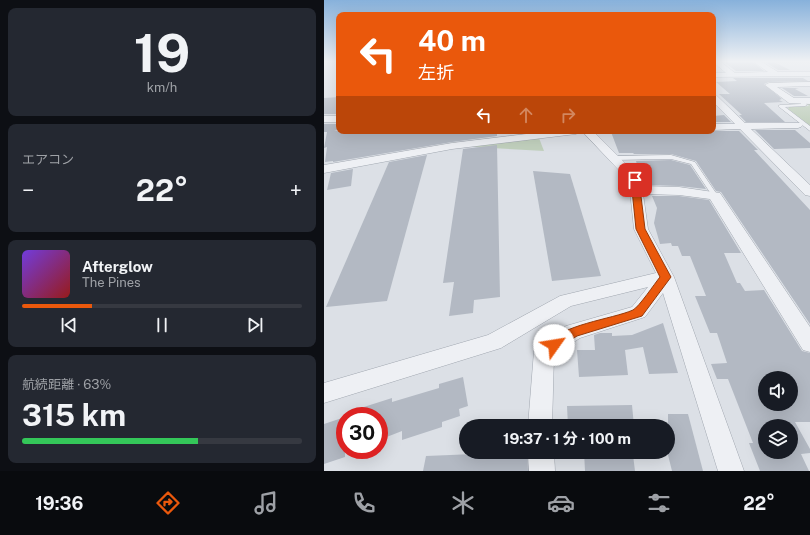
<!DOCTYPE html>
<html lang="ja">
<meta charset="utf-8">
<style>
body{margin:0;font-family:"Public Sans","Noto Sans JP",sans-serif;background:#242831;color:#f1f3f6;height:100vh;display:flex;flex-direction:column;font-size:15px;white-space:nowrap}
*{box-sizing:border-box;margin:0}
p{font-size:13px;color:#9ea1a6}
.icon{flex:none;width:22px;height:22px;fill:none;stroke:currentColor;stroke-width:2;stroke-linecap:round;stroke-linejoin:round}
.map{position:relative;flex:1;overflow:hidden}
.side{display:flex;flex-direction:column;gap:8px;padding:8px;background:#0d0f14;width:324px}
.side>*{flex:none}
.banner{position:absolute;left:12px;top:12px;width:380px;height:122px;border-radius:8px;box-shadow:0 4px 16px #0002;background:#ea580c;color:#fff;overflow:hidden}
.tools{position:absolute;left:434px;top:371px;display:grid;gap:8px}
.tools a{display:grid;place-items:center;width:40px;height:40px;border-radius:50%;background:#171b24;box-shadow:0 4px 16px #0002;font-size:20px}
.speed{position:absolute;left:12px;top:407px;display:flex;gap:8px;font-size:20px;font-weight:700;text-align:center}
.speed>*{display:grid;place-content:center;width:52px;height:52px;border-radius:50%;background:#171b24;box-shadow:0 4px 16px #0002;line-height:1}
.speed .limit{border:6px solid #d22;background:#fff;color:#111}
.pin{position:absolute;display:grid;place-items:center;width:34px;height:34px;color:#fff;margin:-17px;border-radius:8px;box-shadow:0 2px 6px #0006}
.me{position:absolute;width:44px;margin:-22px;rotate:58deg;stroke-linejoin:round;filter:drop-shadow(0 0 3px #0008)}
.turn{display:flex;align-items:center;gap:14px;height:84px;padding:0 16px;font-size:18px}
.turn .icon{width:52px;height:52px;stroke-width:2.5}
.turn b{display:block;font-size:28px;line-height:34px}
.lanes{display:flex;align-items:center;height:38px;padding:0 16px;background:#0003;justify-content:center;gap:20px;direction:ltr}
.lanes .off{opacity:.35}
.big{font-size:30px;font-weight:700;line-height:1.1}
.side .tile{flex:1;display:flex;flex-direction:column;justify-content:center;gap:6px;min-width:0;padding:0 14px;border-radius:8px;background:#242831}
.side .dial{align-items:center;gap:0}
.dial b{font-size:52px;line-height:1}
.song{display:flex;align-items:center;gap:12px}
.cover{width:48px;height:48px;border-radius:6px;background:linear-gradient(135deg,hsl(260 70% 55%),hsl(0 70% 35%))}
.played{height:4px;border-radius:2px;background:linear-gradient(90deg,#ea580c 25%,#363941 25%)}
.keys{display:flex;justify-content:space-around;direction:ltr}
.heat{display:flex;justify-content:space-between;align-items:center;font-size:22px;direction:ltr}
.charge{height:6px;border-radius:3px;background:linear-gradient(90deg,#34c759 63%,#363941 0)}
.trip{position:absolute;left:135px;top:419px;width:216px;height:40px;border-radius:20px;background:#171b24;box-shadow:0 4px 16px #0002;font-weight:700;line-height:40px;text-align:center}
.tabs{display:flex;height:64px;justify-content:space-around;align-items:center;background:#090b0e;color:#9ea1a6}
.tabs .icon{width:28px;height:28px}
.tabs .active{color:#ea580c}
.tabs b{font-size:18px;color:#f1f3f6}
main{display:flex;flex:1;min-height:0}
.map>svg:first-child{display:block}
</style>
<main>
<section class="side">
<div class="tile dial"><b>19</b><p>km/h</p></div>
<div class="tile"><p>エアコン</p>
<div class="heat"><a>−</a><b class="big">22°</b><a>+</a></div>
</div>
<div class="tile">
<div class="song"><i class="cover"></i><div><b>Afterglow</b><p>The Pines</p></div></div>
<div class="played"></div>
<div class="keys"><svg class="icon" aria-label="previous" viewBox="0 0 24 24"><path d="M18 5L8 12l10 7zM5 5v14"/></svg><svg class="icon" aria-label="pause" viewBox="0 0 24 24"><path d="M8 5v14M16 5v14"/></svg><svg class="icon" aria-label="next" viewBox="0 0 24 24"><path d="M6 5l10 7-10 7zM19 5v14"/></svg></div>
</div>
<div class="tile"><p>航続距離 · 63%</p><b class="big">315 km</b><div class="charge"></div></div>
</section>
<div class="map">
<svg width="486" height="471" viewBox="0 0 486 471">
<rect width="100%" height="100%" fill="#dce0e6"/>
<g fill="#c1d0bd">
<polygon points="482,103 486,103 486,126 464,109 465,107 485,106"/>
<polygon points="215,138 220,151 150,147 151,145"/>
</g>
<g fill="#b3b9c3" fill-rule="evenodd">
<polygon points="400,62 429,62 440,71 412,71"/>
<polygon points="441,62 450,62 466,70 454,70"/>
<polygon points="409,78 479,78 484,81 445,82 440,84 458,99 455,100 459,102 440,103 461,122 422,122 415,115 418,115 395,94 406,94 392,82 413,81"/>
<polygon points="458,88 475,88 471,89 484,96 470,96"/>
<polygon points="15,97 15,114 0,114 0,98"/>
<polygon points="400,115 407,122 389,122 389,116"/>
<polygon points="0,124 15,124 15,130 10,131 50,131 49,134 71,131 173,131 173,136 128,142 9,162 9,161 1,162 3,147 0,148 3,132 0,132"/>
<polygon points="431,130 471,130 486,143 486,148 450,149"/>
<polygon points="357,131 415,131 434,150 430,150 486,210 486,324 397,192 392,191 372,161 347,154 310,154 309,153 295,153 287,132"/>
<polygon points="173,145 176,297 150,300 149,313 125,316 130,282 119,283 139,149"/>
<polygon points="103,155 63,301 2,307 65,162"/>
<polygon points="347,160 366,165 382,189 355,186 324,185 318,171 315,171 312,161"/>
<polygon points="29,169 27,186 3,190 7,173"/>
<polygon points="209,171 246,174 277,276 228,281"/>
<path d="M328 196H355L385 200 417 253H400L413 283H416L421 291 440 290 478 351 486 353V422H471L486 449V453L477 454 485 471H436L425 443H429L404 379H393L387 364 403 363 393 333H386L371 296H382L366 256H358L354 246H348L347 243 336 244 330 223 333 208ZM441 378H467V404H441ZM441 426H467V452H441Z"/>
<polygon points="339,323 354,373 325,374 319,347 301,350 304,375 255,377 253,350 271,350 270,335 276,333 288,333 288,336 308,335"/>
<polygon points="139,377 144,406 135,409 136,416 118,422 118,427 78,440 78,431 55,440 55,416 22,416 21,413 68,398 68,402 115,388 115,384"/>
<polygon points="308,405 310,426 244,426 243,406"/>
<polygon points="344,414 364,414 379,471 348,471 344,455"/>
<polygon points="21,417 21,457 0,464 0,424"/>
<polygon points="151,452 203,452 204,471 99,471 102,456 150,454"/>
<polygon points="260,452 313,452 313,455 309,455 311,471 261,471"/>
</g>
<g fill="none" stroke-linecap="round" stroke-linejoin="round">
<defs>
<g id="service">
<polygon points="477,102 481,102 483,105 481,106 461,107 486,126 486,131 454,106 456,105 477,104"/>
<polygon points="347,155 371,162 394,196 393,197 389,197 367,164 347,159 290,160 287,158 290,156"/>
</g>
<g id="minor">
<polygon points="389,62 397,62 411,73 444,72 430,62 438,62 454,72 486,72 486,76 389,77 389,73 402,73"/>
<polygon points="486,82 486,86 453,87 470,98 486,98 486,104 465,103 441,85 445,83"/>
<polygon points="389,94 392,95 421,123 477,123 479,125 477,127 474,128 427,129 486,185 486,196 481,195 416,129 389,130 389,124 411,124 389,102"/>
<rect x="0" y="116" width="15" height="6"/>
<polygon points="227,131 257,131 252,134 128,149 0,173 0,165 128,143"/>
<polygon points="258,131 269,131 315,177 318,186 355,187 396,193 486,327 486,352 479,350 386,199 355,195 319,194 324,229 350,277 420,471 394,471 339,293 321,317 256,338 230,355 228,426 204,426 210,351 213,345 242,326 308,307 324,287 247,306 177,348 0,403 0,383 164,335 236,296 332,273 310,229 305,181"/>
<polygon points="204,452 230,452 231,471 205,471"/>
</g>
</defs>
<use href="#service" stroke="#a1a7b0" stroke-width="1"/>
<use href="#minor" stroke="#a1a7b0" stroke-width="1"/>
<use href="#service" fill="#eef0f4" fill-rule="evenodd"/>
<use href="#minor" fill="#eef0f4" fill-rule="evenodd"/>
</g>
<linearGradient id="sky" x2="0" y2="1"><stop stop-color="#87b1db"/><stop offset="0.48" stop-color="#eff1f4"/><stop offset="1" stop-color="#eff1f4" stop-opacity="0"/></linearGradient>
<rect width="486" height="128" fill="url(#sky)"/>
<path fill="#ea580c" stroke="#983908" d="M311 178 315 180 321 229 347 277 318 316 253 336 234 348 230 350 226 348 224 345C234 325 289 319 309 310 315 307 331 283 336 277L312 229 307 180Z"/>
</svg>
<div class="tools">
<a><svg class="icon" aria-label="sound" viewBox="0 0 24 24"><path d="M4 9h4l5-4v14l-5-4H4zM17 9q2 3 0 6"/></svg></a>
<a><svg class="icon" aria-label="layers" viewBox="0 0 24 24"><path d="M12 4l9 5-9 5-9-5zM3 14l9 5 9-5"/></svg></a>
</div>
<div class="speed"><div class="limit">30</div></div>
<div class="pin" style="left:311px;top:180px;background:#d93025"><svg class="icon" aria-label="arrive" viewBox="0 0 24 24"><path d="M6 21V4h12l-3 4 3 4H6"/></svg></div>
<svg class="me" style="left:230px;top:345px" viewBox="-20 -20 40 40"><circle r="19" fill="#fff"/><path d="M0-13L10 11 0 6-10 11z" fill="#ea580c"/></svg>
<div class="trip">19:37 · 1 分 · 100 m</div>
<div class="banner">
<div class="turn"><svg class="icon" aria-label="left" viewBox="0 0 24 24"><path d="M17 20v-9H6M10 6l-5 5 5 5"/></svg><div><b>40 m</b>左折</div></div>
<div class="lanes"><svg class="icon" aria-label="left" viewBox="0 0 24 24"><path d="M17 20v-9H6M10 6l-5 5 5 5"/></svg><svg class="icon off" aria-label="ahead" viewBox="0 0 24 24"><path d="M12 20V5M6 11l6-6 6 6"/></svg><svg class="icon off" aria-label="right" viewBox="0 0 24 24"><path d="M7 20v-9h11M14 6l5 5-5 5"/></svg></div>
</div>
</div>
</main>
<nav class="tabs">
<b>19:36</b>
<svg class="icon active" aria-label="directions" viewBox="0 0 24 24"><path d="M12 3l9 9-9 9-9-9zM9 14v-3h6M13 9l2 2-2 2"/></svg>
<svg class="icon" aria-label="music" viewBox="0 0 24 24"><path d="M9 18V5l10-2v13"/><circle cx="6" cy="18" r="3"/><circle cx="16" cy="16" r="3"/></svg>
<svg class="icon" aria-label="phone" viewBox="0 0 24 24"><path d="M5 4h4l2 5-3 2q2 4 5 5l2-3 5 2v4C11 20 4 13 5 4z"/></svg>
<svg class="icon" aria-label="climate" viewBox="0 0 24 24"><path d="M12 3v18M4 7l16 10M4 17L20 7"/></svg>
<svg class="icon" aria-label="car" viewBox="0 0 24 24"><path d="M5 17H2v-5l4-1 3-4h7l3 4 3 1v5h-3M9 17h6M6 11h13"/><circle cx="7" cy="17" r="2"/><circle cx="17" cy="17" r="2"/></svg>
<svg class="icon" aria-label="filters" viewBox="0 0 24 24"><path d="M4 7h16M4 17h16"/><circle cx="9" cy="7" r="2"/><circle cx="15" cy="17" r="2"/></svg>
<b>22°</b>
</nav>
